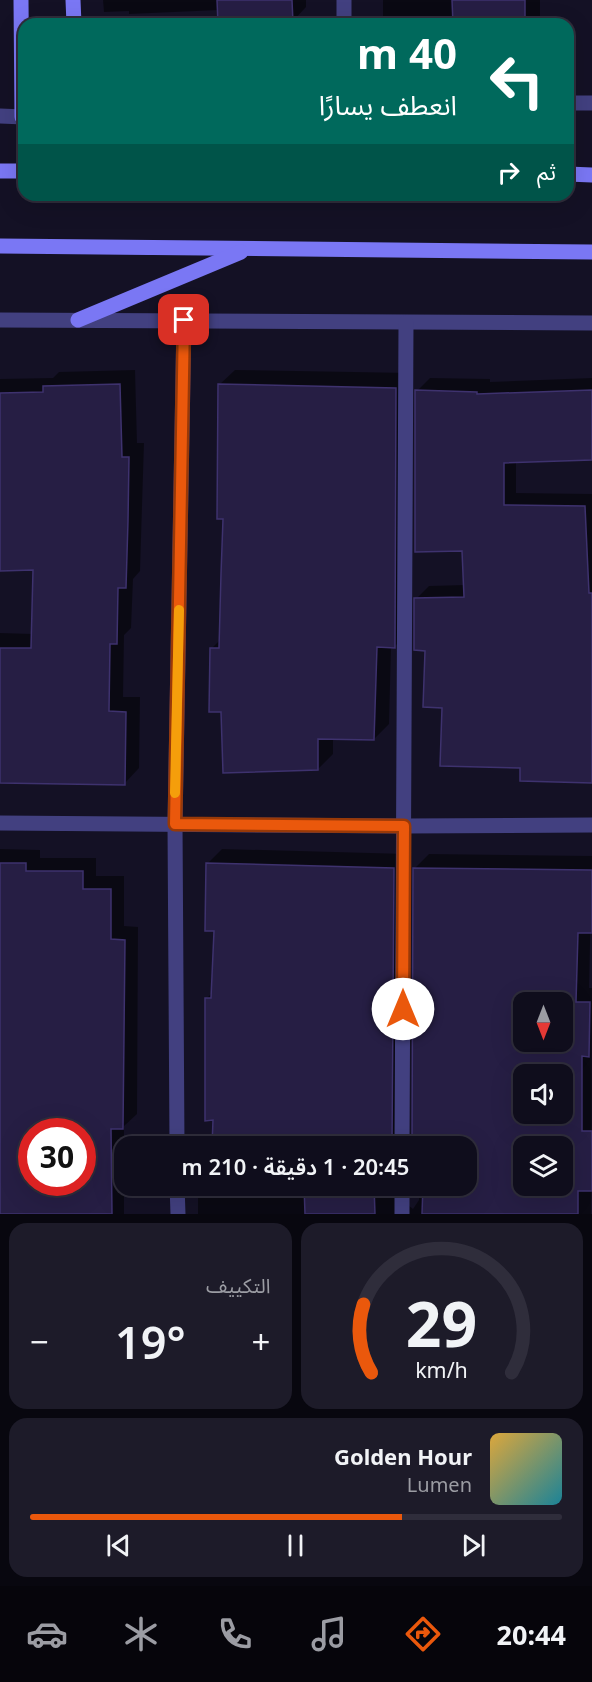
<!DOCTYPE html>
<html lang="ar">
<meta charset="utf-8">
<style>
body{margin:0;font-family:"Noto Sans","Noto Sans Arabic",sans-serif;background:#1d1b29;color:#f1f3f6;direction:rtl;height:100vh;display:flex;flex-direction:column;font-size:22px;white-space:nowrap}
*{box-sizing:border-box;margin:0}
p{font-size:20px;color:#9b9ca3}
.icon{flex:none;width:33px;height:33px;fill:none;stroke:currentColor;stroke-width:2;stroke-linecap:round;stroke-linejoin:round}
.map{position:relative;height:1214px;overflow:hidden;direction:ltr}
.side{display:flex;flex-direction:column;gap:9px;padding:9px;background:#08070f;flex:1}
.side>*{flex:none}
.guide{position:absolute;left:18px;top:18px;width:556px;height:183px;border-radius:18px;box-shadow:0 6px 24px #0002,0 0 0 2px #2f2d3b;direction:rtl;background:#00695c;color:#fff;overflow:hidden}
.needle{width:39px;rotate:180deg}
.buttons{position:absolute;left:513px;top:992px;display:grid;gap:12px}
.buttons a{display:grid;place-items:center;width:60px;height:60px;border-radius:12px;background:#0f0d1c;box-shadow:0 6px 24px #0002,0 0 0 2px #2f2d3b;font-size:30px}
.speed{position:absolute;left:18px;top:1118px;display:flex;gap:12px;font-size:30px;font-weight:700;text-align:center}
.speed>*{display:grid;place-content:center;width:78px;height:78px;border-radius:50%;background:#0f0d1c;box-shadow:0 6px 24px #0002,0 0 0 2px #2f2d3b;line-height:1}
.speed .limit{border:9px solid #d22;background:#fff;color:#111}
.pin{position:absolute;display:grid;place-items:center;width:51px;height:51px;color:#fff;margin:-26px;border-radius:12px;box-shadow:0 3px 9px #0006}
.me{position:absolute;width:66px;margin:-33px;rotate:0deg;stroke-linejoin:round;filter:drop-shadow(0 0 4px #0008)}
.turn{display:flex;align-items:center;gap:21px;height:126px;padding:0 18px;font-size:27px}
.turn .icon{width:78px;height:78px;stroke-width:2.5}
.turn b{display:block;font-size:42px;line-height:51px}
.then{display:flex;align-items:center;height:57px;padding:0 18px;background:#0003;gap:12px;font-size:22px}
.big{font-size:45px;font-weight:600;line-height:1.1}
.side .widget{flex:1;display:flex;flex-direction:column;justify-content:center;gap:9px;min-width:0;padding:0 21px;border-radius:18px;background:#1d1b29}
.side .dial{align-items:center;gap:0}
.dial svg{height:156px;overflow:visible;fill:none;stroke:#2f2d3b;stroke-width:7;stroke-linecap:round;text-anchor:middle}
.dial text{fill:#f1f3f6;stroke:none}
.song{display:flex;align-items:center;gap:18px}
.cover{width:72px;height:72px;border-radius:9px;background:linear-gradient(135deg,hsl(40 70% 55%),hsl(190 70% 35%))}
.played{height:6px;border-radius:3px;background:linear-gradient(90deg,#ea580c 70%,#2f2d3b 70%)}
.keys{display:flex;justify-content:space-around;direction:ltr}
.heat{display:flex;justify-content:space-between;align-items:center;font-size:33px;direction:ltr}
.side .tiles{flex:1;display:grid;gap:9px;grid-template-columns:1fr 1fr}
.widget:last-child{grid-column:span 2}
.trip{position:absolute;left:114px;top:1136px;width:363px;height:60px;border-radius:18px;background:#0f0d1c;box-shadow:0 6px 24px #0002,0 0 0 2px #2f2d3b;font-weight:600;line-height:60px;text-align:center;direction:rtl}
.tabs{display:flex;height:96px;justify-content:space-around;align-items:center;background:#06050b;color:#9b9ca3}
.tabs .icon{width:42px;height:42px}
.tabs .current{color:#ea580c}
.tabs b{font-size:27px;color:#f1f3f6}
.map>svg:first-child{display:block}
</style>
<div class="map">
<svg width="592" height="1214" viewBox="0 0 592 1214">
<rect width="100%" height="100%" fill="#141125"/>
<g fill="#0007" fill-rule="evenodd">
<polygon points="103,0 306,0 306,7 292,22 220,24 219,10 129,14 129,11 104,12"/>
<polygon points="383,0 540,0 540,24 454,24 454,18 383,18"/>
<polygon points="135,370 137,443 144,443 142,506 140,571 133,579 131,628 124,635 123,697 140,697 139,768 125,783 0,781 0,633 33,634 34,569 0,569 0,379 53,378 59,372"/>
<polygon points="235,370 411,373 409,632 394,647 391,647 389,724 374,739 333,738 333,754 318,769 223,711 212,648 221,639 224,518 219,385"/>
<polygon points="430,378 490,379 490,382 592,378 592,459 516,461 516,493 592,494 592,782 521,767 444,706 427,649 416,599 429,586 465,585 463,550 417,391"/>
<path d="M0 849 40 850V858H96V876H124V926L138 927 137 1114 124 1126V1214H0ZM32 1131H82V1182H32Z"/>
<path d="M222 849 407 854 408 1137 413 1140 415 868 429 854 592 856 589 988H592L591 1214H198V1196L209 1185H389V1191L406 1192 408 1205 413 1209 419 1200V1185H466V1146H214L215 1119 207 998 213 992 215 930 208 863ZM524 1002H562V1041H524ZM524 1074H562V1113H524ZM524 1146H562V1185H524Z"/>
</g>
<g fill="#261e44" stroke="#3e326e" stroke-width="1.5" fill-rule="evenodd">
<polygon points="217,0 292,0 293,23 218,24"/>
<polygon points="452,0 525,0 525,24 453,24"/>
<polygon points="120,384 122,457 129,457 128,521 126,588 118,588 117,644 110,644 109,711 126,712 125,785 0,783 0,648 31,648 33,570 0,571 0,393 43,392 43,386"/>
<polygon points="218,384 396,388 395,648 377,647 374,740 318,739 318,770 223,773 221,712 209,712 210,648 219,648 221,574 223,519 217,519"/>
<polygon points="415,390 477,392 477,394 592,390 592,460 504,463 504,505 585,506 589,593 592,593 592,783 520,781 520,768 440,766 442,708 423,707 425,651 414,650 414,598 464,597 462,551 415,552"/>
<path d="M0 863H26V871H83V889H111V939L125 940 123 1129H111L112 1214H0ZM32 1131H82V1182H32Z"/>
<polygon points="206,863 394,868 392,1146 212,1146 213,1120 205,1121 205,998 211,998 214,931 205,931"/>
<path d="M413 868 592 870V933H578L576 1002H590L589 1057 582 1056V1131H592V1191H578V1214H422L423 1185H466V1146H412ZM524 1002H562V1041H524ZM524 1074H562V1113H524ZM524 1146H562V1185H524Z"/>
<polygon points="304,1185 374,1185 375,1214 305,1214"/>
</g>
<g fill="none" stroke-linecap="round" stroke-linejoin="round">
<g stroke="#424080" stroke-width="15">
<polyline points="344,0 344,24"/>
<polyline points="568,103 592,103"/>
<polyline points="0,116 24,117"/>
<polyline points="0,320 592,323"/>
<polyline points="0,823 404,826 592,825"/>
<polyline points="177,1146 175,824 184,320"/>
<polyline points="402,1146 406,323"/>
<polyline points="177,1185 178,1214"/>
<polyline points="402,1214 402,1185"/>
</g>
<g stroke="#7a77f4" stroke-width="15">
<polyline points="21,0 22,117"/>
<polyline points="73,0 74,24"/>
<polyline points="0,171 24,171"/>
<polyline points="568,174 592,175"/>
<polyline points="0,246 592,252"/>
<polyline points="78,320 241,252"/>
</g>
</g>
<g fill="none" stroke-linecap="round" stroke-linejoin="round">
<defs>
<polyline id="route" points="184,320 175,824 404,826 403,1009"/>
</defs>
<use href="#route" stroke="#983908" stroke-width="15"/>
<use href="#route" stroke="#ea580c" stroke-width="10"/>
<polyline stroke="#f59e0b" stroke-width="10" points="175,793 179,610"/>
</g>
</svg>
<div class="buttons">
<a><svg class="needle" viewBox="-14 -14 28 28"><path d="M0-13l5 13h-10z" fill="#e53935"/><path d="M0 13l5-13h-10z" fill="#9b9ca3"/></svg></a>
<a><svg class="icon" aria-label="sound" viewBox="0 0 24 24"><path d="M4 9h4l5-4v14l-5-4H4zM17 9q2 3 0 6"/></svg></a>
<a><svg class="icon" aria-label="layers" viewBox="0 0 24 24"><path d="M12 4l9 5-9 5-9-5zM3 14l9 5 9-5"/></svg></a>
</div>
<div class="speed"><div class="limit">30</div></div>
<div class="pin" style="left:184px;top:320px;background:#d93025"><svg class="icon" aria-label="arrive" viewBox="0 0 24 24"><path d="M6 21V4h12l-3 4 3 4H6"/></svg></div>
<svg class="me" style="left:403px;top:1009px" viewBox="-20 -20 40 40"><circle r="19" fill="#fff"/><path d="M0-13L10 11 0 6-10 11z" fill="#ea580c"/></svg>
<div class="trip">20:45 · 1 دقيقة · 210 m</div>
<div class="guide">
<div class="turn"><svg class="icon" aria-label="left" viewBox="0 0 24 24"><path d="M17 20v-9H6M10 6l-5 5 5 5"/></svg><div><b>40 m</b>انعطف يسارًا</div></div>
<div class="then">ثم<svg class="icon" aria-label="right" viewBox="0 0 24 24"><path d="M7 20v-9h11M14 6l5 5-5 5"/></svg></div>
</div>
</div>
<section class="side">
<div class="tiles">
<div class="widget dial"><svg viewBox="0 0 100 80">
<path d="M14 69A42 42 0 1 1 86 69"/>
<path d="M14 69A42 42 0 0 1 10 34" stroke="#ea580c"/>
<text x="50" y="56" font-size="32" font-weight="700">29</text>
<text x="50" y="72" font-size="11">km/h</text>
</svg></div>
<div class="widget"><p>التكييف</p>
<div class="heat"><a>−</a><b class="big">19°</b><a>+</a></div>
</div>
<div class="widget">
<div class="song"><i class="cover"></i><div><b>Golden Hour</b><p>Lumen</p></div></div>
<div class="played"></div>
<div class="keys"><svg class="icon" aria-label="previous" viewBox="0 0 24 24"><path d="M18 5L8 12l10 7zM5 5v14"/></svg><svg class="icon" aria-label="pause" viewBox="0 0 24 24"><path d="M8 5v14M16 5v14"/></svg><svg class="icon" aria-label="next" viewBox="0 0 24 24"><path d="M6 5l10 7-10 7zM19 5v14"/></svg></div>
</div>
</div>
</section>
<nav class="tabs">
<b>20:44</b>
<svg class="icon current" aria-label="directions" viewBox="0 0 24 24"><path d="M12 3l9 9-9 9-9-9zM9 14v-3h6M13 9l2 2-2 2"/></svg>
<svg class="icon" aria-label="music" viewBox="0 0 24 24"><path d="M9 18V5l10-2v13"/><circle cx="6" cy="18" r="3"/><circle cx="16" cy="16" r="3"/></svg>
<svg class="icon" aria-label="phone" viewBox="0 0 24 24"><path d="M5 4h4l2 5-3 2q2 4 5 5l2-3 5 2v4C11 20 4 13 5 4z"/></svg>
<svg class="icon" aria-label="climate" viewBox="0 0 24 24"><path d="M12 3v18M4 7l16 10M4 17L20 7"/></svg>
<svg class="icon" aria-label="car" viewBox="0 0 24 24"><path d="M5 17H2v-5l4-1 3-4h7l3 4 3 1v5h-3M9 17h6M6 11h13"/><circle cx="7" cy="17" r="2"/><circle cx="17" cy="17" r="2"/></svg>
</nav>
